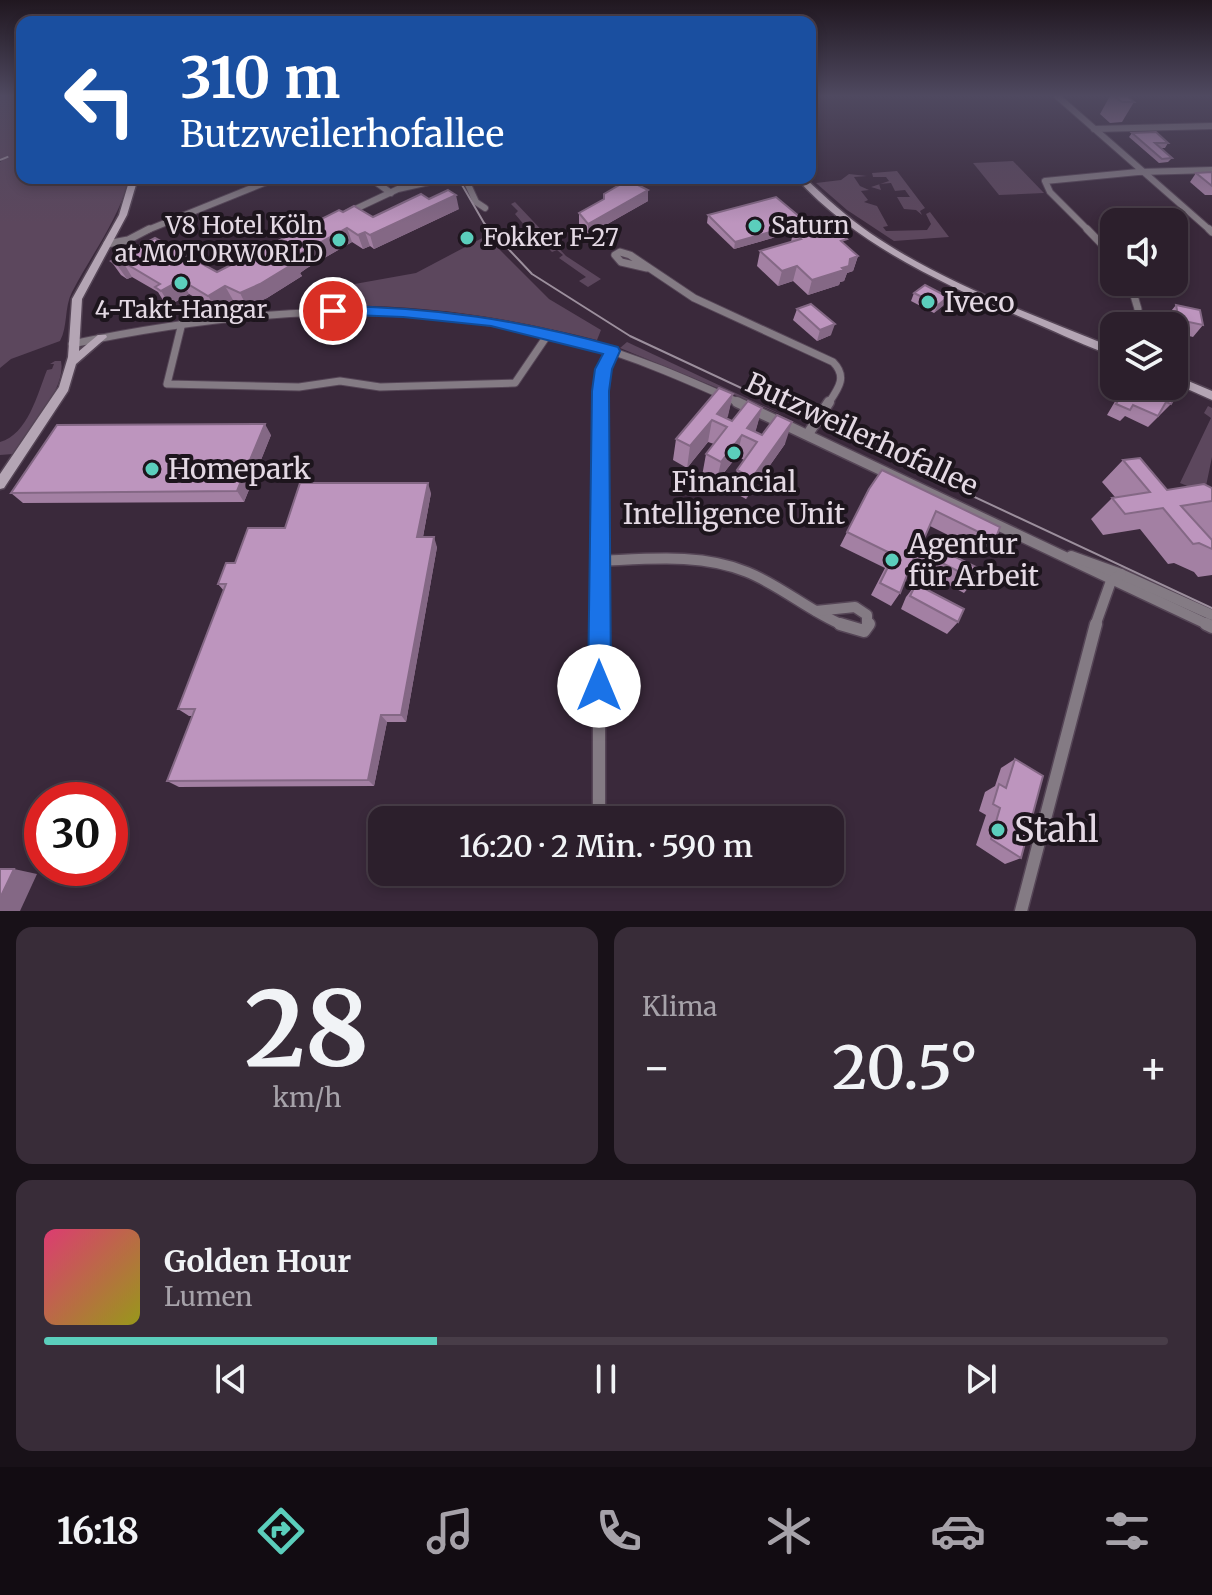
<!DOCTYPE html>
<html lang="de">
<meta charset="utf-8">
<style>
body{margin:0;font-family:Merriweather,serif;background:#382c38;color:#f1f3f6;height:100vh;display:flex;flex-direction:column;font-size:30px;white-space:nowrap}
*{box-sizing:border-box;margin:0}
p{font-size:26px;color:#a6a2a9}
.icon{flex:none;width:44px;height:44px;fill:none;stroke:currentColor;stroke-width:2;stroke-linecap:round;stroke-linejoin:round}
.map{position:relative;height:911px;overflow:hidden}
.drawer{display:flex;flex-direction:column;gap:16px;padding:16px;background:#181118;flex:1}
.drawer>*{flex:none}
.top-card{position:absolute;left:16px;top:16px;width:800px;height:168px;border-radius:16px;box-shadow:0 4px 12px #0003,0 0 0 2px #483d48;background:#1a4fa0;color:#fff;overflow:hidden}
.controls{position:absolute;left:1100px;top:208px;display:grid;gap:16px}
.controls a{display:grid;place-items:center;width:88px;height:88px;border-radius:16px;background:#2c1f2c;box-shadow:0 4px 12px #0003,0 0 0 2px #483d48;font-size:40px}
.speed{position:absolute;left:24px;top:782px;display:flex;gap:16px;font-size:40px;font-weight:700;text-align:center}
.speed>*{display:grid;place-content:center;width:104px;height:104px;border-radius:50%;background:#2c1f2c;box-shadow:0 4px 12px #0003,0 0 0 2px #483d48;line-height:1}
.speed .limit{border:12px solid #d22;background:#fff;color:#111}
.pin{position:absolute;display:grid;place-items:center;width:68px;height:68px;color:#fff;margin:-34px;border:4px solid #fff;border-radius:50%;box-shadow:0 2px 8px #0007}
.me{position:absolute;width:88px;margin:-44px;rotate:0deg;stroke-linejoin:round;filter:drop-shadow(0 0 6px #0008)}
.turn{display:flex;align-items:center;gap:28px;height:168px;padding:0 32px;font-size:36px}
.turn .icon{width:104px;height:104px;stroke-width:2.5}
.turn b{display:block;font-size:56px;line-height:68px}
.big{font-size:60px;font-weight:600;line-height:1.1}
.drawer .card{flex:1;display:flex;flex-direction:column;justify-content:center;gap:12px;min-width:0;padding:0 28px;border-radius:16px;background:#382c38}
.drawer .dial{align-items:center;gap:0}
.dial b{font-size:104px;line-height:1}
.song{display:flex;align-items:center;gap:24px}
.cover{width:96px;height:96px;border-radius:12px;background:linear-gradient(135deg,hsl(340 70% 55%),hsl(60 70% 35%))}
.played{height:8px;border-radius:4px;background:linear-gradient(90deg,#5bcebc 35%,#483d48 35%)}
.keys{display:flex;justify-content:space-around;direction:ltr}
.heat{display:flex;justify-content:space-between;align-items:center;font-size:44px;direction:ltr}
.drawer .tiles{flex:1;display:grid;gap:16px;grid-template-columns:1fr 1fr}
.card:last-child{grid-column:span 2}
.trip{position:absolute;left:368px;top:806px;width:476px;height:80px;border-radius:16px;background:#2c1f2c;box-shadow:0 4px 12px #0003,0 0 0 2px #483d48;font-weight:600;line-height:80px;text-align:center}
.tab-bar{display:flex;height:128px;justify-content:space-around;align-items:center;background:#120c12;color:#a6a2a9}
.tab-bar .icon{width:56px;height:56px}
.tab-bar .current{color:#5bcebc}
.tab-bar b{font-size:36px;color:#f1f3f6}
.map>svg:first-child{display:block}
</style>
<div class="map">
<svg width="1212" height="911" viewBox="0 0 1212 911">
<rect width="100%" height="100%" fill="#3a293b"/>
<g fill="#5c475d">
<path d="M0 96H22V178H130C115 226 94 250 72 292 64 308 68 326 60 341L11 359 0 368V162L4 159 0 160Z"/>
<polygon points="1013,161 1044,193 999,195 973,163"/>
<polygon points="897,171 925,208 920,211 922,215 916,210 904,209 897,197 910,197 905,190 895,191 891,183 879,184 881,190 871,187 889,181 886,177 873,177 872,173"/>
<polygon points="849,174 867,176 854,177 860,186 869,190 861,191 868,200 864,202 877,206 888,226 883,227 886,231 927,230 931,224 926,214 930,212 949,237 894,241 847,210 816,183 841,180"/>
<polygon points="515,202 566,256 601,279 588,287 579,281 586,277 559,258 563,255 557,250 552,252 533,233 537,231 531,225 526,227 515,214 518,211 511,204"/>
<path d="M486 236 549 299 601 330 597 340C505 316 413 303 318 306L349 285 416 273Z"/>
<polygon points="627,342 785,416 620,348"/>
<path d="M55 361H61C67 388 28 432 13 454L0 455V442C28 434 37 395 47 370L52 369 54 364H50Z"/>
<polygon points="1208,406 1212,408 1212,457 1205,491 1212,496 1180,483 1211,418 1204,413"/>
</g>
<g fill="none" stroke-linecap="round" stroke-linejoin="round">
<defs>
<g id="street-far3">
<polyline points="1057,96 1211,231"/>
<polyline points="1094,129 1212,126"/>
<polyline points="370,178 391,193"/>
<polyline points="465,178 476,202 485,208"/>
<polyline points="347,213 398,189 447,178"/>
<polyline points="145,231 274,179"/>
<polyline points="1089,231 1050,192 1045,181 1138,172 1212,170"/>
</g>
<g id="street-far2">
<polyline points="1087,229 1114,257"/>
<polyline points="1209,229 1212,232"/>
<polyline points="107,244 128,240 149,229"/>
<path d="M647 268 621 262 615 255 620 252 630 255 694 298 833 362C848 377 838 389 828 404"/>
<polyline points="1130,282 1138,309 1136,326"/>
<polyline points="182,323 167,384 299,387 340,381 380,387 515,383 549,333"/>
<path d="M72 344C239 309 411 295 578 341 634 356 688 380 742 404"/>
<polyline points="600,404 603,369 612,351"/>
</g>
<g id="street-far1">
<polyline points="737,402 1211,626"/>
<polyline points="808,434 829,402"/>
<polyline points="1071,556 1121,574 1212,615"/>
<path d="M600 561C648 559 701 553 747 572 782 586 810 612 845 626"/>
<polyline points="816,611 855,607 867,615 867,626"/>
<polyline points="599,626 600,402"/>
<polyline points="1095,626 1111,581 1121,574"/>
</g>
<g id="street">
<polyline points="840,624 864,631 869,624"/>
<polyline points="1206,624 1212,627"/>
<polyline points="599,820 599,624"/>
<polyline points="1021,911 1096,624"/>
</g>
<g id="secondary">
<polygon points="130,178 138,178 127,215 82,299 79,351 98,335 106,335 107,337 76,364 68,391 4,488 0,489 0,474 59,387 68,357 72,299 119,215"/>
<path d="M796 178H805C826 198 847 217 870 233 944 284 1032 314 1114 348V356C1087 347 1061 334 1035 323 949 287 860 248 796 178Z"/>
<polygon points="1174,375 1212,391 1212,400 1174,383"/>
</g>
</defs>
<use href="#street-far3" stroke="#554556" stroke-width="8"/>
<use href="#street-far2" stroke="#554556" stroke-width="9"/>
<use href="#street-far1" stroke="#554556" stroke-width="13"/>
<use href="#street" stroke="#554556" stroke-width="15"/>
<use href="#secondary" stroke="#554556" stroke-width="3"/>
<use href="#street-far3" stroke="#847b84" stroke-width="6"/>
<use href="#street-far2" stroke="#847b84" stroke-width="7"/>
<use href="#street-far1" stroke="#847b84" stroke-width="10"/>
<use href="#street" stroke="#847b84" stroke-width="12"/>
<use href="#secondary" fill="#b4a5b4" fill-rule="evenodd"/>
<polyline stroke="#9c8f9d" stroke-width="2" points="458,178 484,223 532,274 630,336 1212,608"/>
<polyline stroke="#9c8f9d" stroke-width="2" stroke-dasharray="9 9" stroke-linecap="butt" points="0,160 22,151"/>
</g>
<g fill="#a380a3">
<polygon points="1110,96 1127,96 1134,102 1122,122 1110,123 1100,114"/>
<polygon points="1132,133 1168,143 1165,148 1160,148 1172,158 1168,162 1159,163 1129,137"/>
<polygon points="1212,172 1212,195 1205,195 1190,182 1196,173"/>
<polygon points="604,199 648,201 588,235 579,224 579,213"/>
<polygon points="459,209 374,249 370,246 363,249 352,242 307,268 300,273 302,276 267,298 247,307 233,300 217,310 189,294 170,305 164,302 158,292 132,277 127,279 121,275 111,261 217,272 343,212 373,217"/>
<polygon points="708,215 806,222 804,229 734,249 707,223"/>
<polygon points="817,225 845,245 858,256 853,271 847,273 844,281 840,282 839,285 808,295 793,281 778,286 757,266 760,251 791,242 793,232 815,232"/>
<polygon points="914,293 948,297 945,304 934,313 911,301"/>
<polygon points="1176,305 1203,325 1193,337 1174,332 1174,326 1169,326 1167,316"/>
<polygon points="797,309 831,335 817,341 793,320"/>
<polygon points="1124,386 1174,386 1171,404 1148,427 1125,416 1120,421 1107,415"/>
<polygon points="733,394 727,418 732,421 762,408 755,432 785,444 746,499 731,491 737,470 744,460 737,456 716,483 702,476 706,454 714,444 708,442 687,468 673,460 676,439"/>
<polygon points="271,435 244,502 23,503 11,493"/>
<polygon points="1123,460 1167,490 1212,488 1212,575 1198,577 1194,572 1174,563 1168,564 1140,529 1103,535 1091,519 1112,498 1115,497 1102,482"/>
<polygon points="882,470 995,540 984,553 930,526 923,541 975,580 964,593 911,565 900,593 891,606 871,595 885,568 840,546 869,489"/>
<polygon points="431,493 423,537 437,547 406,722 387,722 374,786 179,787 167,781 192,716 189,716 178,709 224,591 218,584 285,528"/>
<polygon points="916,584 958,622 947,634 901,609 906,597"/>
<polygon points="1015,759 1021,858 1005,864 976,845 986,815 979,811 985,792 995,786 1001,768"/>
</g>
<g fill="#846885">
<polygon points="648,190 648,201 588,235 588,224"/>
<polygon points="456,195 459,209 374,249 370,235"/>
<polygon points="806,222 804,229 734,249 735,242"/>
<polygon points="347,228 352,242 307,268 300,273 302,276 267,298 247,307 240,293 301,253"/>
<polygon points="365,232 370,246 363,249 358,235"/>
<polygon points="858,256 853,271 847,273 844,281 840,282 839,285 808,295 812,280 850,259"/>
<polygon points="123,262 132,277 127,279 117,265"/>
<polygon points="797,266 793,281 778,286 782,271"/>
<polygon points="181,280 189,294 170,305 161,291"/>
<polygon points="225,286 233,300 217,310 208,296"/>
<polygon points="948,297 945,304 934,313 938,305"/>
<polygon points="835,324 831,335 817,341 820,330"/>
<polygon points="733,394 728,416 722,425 717,414"/>
<polygon points="762,408 756,430 750,438 747,428"/>
<polygon points="712,420 708,442 687,468 690,446"/>
<polygon points="792,422 785,444 746,499 752,478"/>
<polygon points="265,424 271,435 244,502 237,491"/>
<polygon points="742,435 737,456 716,483 721,462"/>
<polygon points="428,483 431,493 421,547 417,537"/>
<polygon points="434,537 437,547 406,722 401,715"/>
<polygon points="381,715 387,722 374,786 368,780"/>
<polygon points="14,869 37,874 20,911 0,911 0,898"/>
</g>
<g fill="#bd95be" stroke="#846885" stroke-width="2">
<polygon points="1114,96 1127,96 1134,102 1122,102"/>
<polygon points="1156,132 1168,143 1155,143 1172,158 1162,159 1132,133"/>
<polygon points="1212,172 1212,186 1196,173"/>
<polygon points="628,180 648,190 588,224 579,213 604,199 604,194"/>
<polygon points="448,190 456,195 370,235 365,232 358,235 347,228 301,253 292,260 296,262 260,284 240,293 225,286 208,296 181,280 161,291 155,287 160,284 123,262 117,265 111,261 155,238 217,272 339,210 343,212 354,206 373,217 421,194 429,199"/>
<polygon points="776,197 806,222 735,242 708,215"/>
<polygon points="827,222 847,239 841,241 858,256 850,259 849,266 842,268 844,270 812,280 797,266 782,271 760,251 801,239 793,232 803,229 830,236 817,225"/>
<polygon points="925,285 948,297 938,305 914,293"/>
<polygon points="811,304 835,324 820,330 797,309"/>
<polygon points="1176,305 1200,310 1203,325 1179,320"/>
<polygon points="1174,379 1183,382 1171,404 1166,402 1158,416 1133,405 1130,410 1116,404 1127,386 1174,386"/>
<polygon points="719,388 733,394 717,414 732,421 748,401 762,408 747,428 762,435 777,415 792,422 752,478 737,470 757,442 742,435 721,462 706,454 727,427 712,420 690,446 676,439"/>
<polygon points="265,424 237,491 11,493 57,425"/>
<polygon points="1140,458 1167,490 1204,484 1212,488 1212,501 1181,506 1212,540 1212,549 1199,543 1193,544 1163,508 1125,514 1112,498 1150,492 1123,460"/>
<polygon points="882,470 1000,527 995,540 936,511 923,541 980,569 975,580 917,550 900,593 880,583 894,555 847,532 869,489"/>
<polygon points="300,483 428,483 417,537 434,537 401,715 381,715 368,780 167,781 195,709 178,709 226,584 218,584 226,563 235,563 248,528 285,528"/>
<polygon points="916,584 964,609 958,622 910,596"/>
<polygon points="1015,759 1043,776 1021,858 991,839 1000,808 993,804 999,784 1006,788"/>
<polygon points="0,869 14,869 0,898"/>
</g>
<linearGradient id="sky" x2="0" y2="1"><stop stop-color="#201720"/><stop offset="0.43" stop-color="#4f4960"/><stop offset="1" stop-color="#4f4960" stop-opacity="0"/></linearGradient>
<rect width="1212" height="223" fill="url(#sky)"/>
<path fill="#1a73e8" stroke="#114b97" stroke-width="2" d="M333 306C434 307 521 320 618 347L620 351 612 369 609 391 611 686 608 694 599 698 591 694 588 686 592 391 595 369 603 354 491 326 403 317 328 314V307Z"/>
<g fill="#5bcebc" stroke="#1d151d" stroke-width="3">
<circle cx="755" cy="226" r="8"/>
<circle cx="467" cy="238" r="8"/>
<circle cx="339" cy="240" r="8"/>
<circle cx="181" cy="283" r="8"/>
<circle cx="928" cy="302" r="8"/>
<circle cx="734" cy="453" r="8"/>
<circle cx="152" cy="469" r="8"/>
<circle cx="892" cy="560" r="8"/>
<circle cx="998" cy="830" r="8"/>
</g>
<g text-anchor="middle" stroke-width="8" stroke-linejoin="round" paint-order="stroke">
<g font-size="24" fill="#e4d9e4" stroke="#1d151d" text-anchor="start">
<text x="323" y="234" text-anchor="end">V8 Hotel Köln<tspan x="323" dy="28">at MOTORWORLD</tspan></text>
<text x="771" y="234">Saturn</text>
<text x="483" y="246">Fokker F-27</text>
<text x="181" y="318" text-anchor="middle">4-Takt-Hangar</text>
</g>
<g font-size="28" fill="#e4d9e4" stroke="#1d151d" text-anchor="start">
<text x="944" y="312">Iveco</text>
<text x="168" y="479">Homepark</text>
<text x="734" y="492" text-anchor="middle">Financial<tspan x="734" dy="32">Intelligence Unit</tspan></text>
<text x="908" y="554">Agentur<tspan x="908" dy="32">für Arbeit</tspan></text>
</g>
<g font-size="28" fill="#e4d9e4" stroke="#1d151d">
<text transform="translate(862 434) rotate(25)" y="10">Butzweilerhofallee</text>
</g>
<g font-size="34" fill="#e4d9e4" stroke="#1d151d" text-anchor="start">
<text x="1014" y="842">Stahl</text>
</g>
</g>
</svg>
<div class="controls">
<a><svg class="icon" aria-label="sound" viewBox="0 0 24 24"><path d="M4 9h4l5-4v14l-5-4H4zM17 9q2 3 0 6"/></svg></a>
<a><svg class="icon" aria-label="layers" viewBox="0 0 24 24"><path d="M12 4l9 5-9 5-9-5zM3 14l9 5 9-5"/></svg></a>
</div>
<div class="speed"><div class="limit">30</div></div>
<div class="pin" style="left:333px;top:311px;background:#d93025"><svg class="icon" aria-label="arrive" viewBox="0 0 24 24"><path d="M6 21V4h12l-3 4 3 4H6"/></svg></div>
<svg class="me" style="left:599px;top:686px" viewBox="-20 -20 40 40"><circle r="19" fill="#fff"/><path d="M0-13L10 11 0 6-10 11z" fill="#1a73e8"/></svg>
<div class="trip">16:20 · 2 Min. · 590 m</div>
<div class="top-card">
<div class="turn"><svg class="icon" aria-label="left" viewBox="0 0 24 24"><path d="M17 20v-9H6M10 6l-5 5 5 5"/></svg><div><b>310 m</b>Butzweilerhofallee</div></div>
</div>
</div>
<section class="drawer">
<div class="tiles">
<div class="card dial"><b>28</b><p>km/h</p></div>
<div class="card"><p>Klima</p>
<div class="heat"><a>−</a><b class="big">20.5°</b><a>+</a></div>
</div>
<div class="card">
<div class="song"><i class="cover"></i><div><b>Golden Hour</b><p>Lumen</p></div></div>
<div class="played"></div>
<div class="keys"><svg class="icon" aria-label="previous" viewBox="0 0 24 24"><path d="M18 5L8 12l10 7zM5 5v14"/></svg><svg class="icon" aria-label="pause" viewBox="0 0 24 24"><path d="M8 5v14M16 5v14"/></svg><svg class="icon" aria-label="next" viewBox="0 0 24 24"><path d="M6 5l10 7-10 7zM19 5v14"/></svg></div>
</div>
</div>
</section>
<nav class="tab-bar">
<b>16:18</b>
<svg class="icon current" aria-label="directions" viewBox="0 0 24 24"><path d="M12 3l9 9-9 9-9-9zM9 14v-3h6M13 9l2 2-2 2"/></svg>
<svg class="icon" aria-label="music" viewBox="0 0 24 24"><path d="M9 18V5l10-2v13"/><circle cx="6" cy="18" r="3"/><circle cx="16" cy="16" r="3"/></svg>
<svg class="icon" aria-label="phone" viewBox="0 0 24 24"><path d="M5 4h4l2 5-3 2q2 4 5 5l2-3 5 2v4C11 20 4 13 5 4z"/></svg>
<svg class="icon" aria-label="climate" viewBox="0 0 24 24"><path d="M12 3v18M4 7l16 10M4 17L20 7"/></svg>
<svg class="icon" aria-label="car" viewBox="0 0 24 24"><path d="M5 17H2v-5l4-1 3-4h7l3 4 3 1v5h-3M9 17h6M6 11h13"/><circle cx="7" cy="17" r="2"/><circle cx="17" cy="17" r="2"/></svg>
<svg class="icon" aria-label="filters" viewBox="0 0 24 24"><path d="M4 7h16M4 17h16"/><circle cx="9" cy="7" r="2"/><circle cx="15" cy="17" r="2"/></svg>
</nav>
